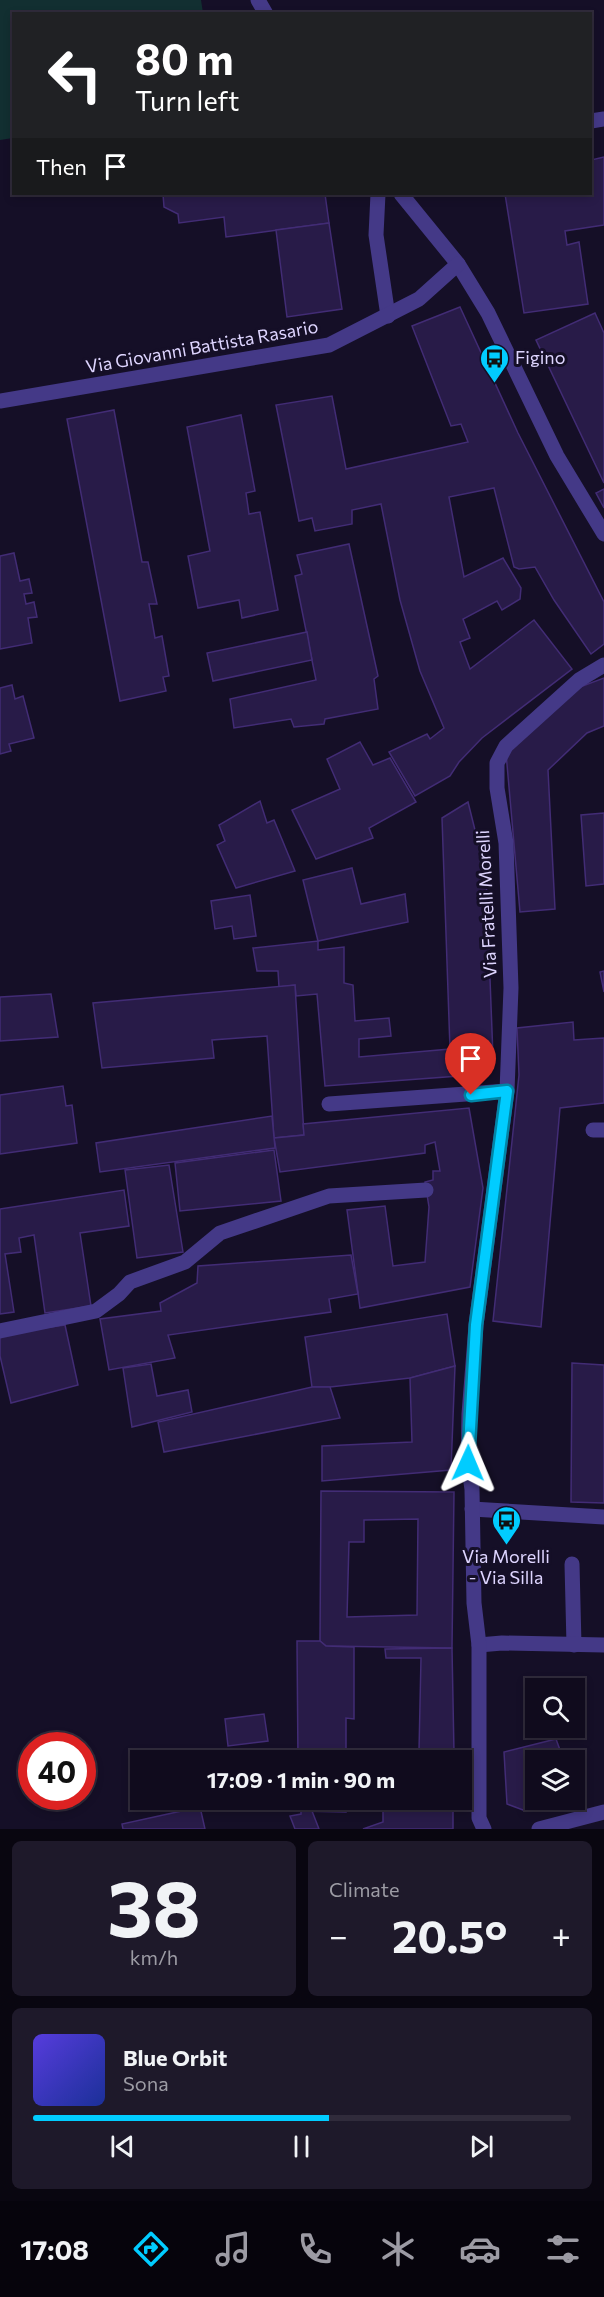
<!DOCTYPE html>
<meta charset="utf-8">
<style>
body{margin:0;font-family:Commissioner,sans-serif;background:#1e192a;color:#f1f3f6;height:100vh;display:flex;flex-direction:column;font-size:22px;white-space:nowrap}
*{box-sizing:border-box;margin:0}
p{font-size:20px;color:#9c9ba4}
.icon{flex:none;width:33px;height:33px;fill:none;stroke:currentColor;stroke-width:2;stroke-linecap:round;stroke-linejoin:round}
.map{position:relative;height:1829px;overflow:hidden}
.sheet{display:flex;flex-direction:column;gap:12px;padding:12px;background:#090610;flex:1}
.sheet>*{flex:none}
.guide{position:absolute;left:12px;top:12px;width:580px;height:183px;border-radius:0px;box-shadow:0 3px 9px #0003,0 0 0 2px #302b3b;background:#202124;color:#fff;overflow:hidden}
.fabs{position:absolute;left:525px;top:1678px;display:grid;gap:12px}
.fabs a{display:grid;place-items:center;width:60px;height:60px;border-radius:0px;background:#100b1d;box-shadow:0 3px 9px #0003,0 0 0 2px #302b3b;font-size:30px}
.speed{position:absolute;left:18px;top:1732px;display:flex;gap:12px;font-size:30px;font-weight:700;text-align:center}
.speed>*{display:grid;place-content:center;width:78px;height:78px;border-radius:50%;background:#100b1d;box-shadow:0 3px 9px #0003,0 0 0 2px #302b3b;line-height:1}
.speed .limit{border:9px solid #d22;background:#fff;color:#111}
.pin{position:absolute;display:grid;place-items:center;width:51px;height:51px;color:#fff;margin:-62px -26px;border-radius:50% 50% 50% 0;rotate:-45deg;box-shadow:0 0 6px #0007}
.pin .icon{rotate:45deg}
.me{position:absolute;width:66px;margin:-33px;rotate:1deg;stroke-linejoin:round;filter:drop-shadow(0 0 4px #0008)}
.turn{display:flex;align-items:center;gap:21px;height:126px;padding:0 24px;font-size:27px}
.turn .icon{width:78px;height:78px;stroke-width:2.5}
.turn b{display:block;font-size:42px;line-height:51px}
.then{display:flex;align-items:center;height:57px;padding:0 24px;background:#0003;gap:12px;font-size:22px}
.big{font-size:45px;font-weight:700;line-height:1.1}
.sheet .widget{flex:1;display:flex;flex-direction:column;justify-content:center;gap:9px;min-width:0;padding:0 21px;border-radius:9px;background:#1e192a}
.sheet .dial{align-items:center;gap:0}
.dial b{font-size:78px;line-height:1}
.song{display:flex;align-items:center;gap:18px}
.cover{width:72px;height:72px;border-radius:9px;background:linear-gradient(135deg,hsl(250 70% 55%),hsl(230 70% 35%))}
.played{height:6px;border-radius:3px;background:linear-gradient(90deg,#01ccff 55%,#302b3b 55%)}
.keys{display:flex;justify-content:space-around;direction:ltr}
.heat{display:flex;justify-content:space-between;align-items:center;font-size:33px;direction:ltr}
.sheet .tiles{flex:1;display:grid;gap:12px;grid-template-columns:1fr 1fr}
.widget:last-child{grid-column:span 2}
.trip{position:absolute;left:130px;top:1750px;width:342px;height:60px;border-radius:0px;background:#100b1d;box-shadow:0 3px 9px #0003,0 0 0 2px #302b3b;font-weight:700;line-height:60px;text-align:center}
.menu{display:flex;height:96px;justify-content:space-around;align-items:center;background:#06040c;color:#9c9ba4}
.menu .icon{width:42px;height:42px}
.menu .active{color:#01ccff}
.menu b{font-size:27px;color:#f1f3f6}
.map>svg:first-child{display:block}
</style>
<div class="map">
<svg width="604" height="1829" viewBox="0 0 604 1829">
<rect width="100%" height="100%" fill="#150f27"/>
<polygon fill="#122f31" points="0,0 201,0 203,13 14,14 13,138 0,140"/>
<g fill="#281b48" stroke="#422c75" stroke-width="1.5" fill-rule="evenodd">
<polygon points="604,157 604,225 565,231 567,245 579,242 588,304 524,313 505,194 591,194 591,160"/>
<polygon points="163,194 325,194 329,223 226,237 224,217 179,223 178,214 164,207"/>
<polygon points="329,223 342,309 287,317 276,230"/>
<polygon points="460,307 518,433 604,602 604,644 591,654 554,600 535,567 519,569 514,567 494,488 449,497 464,577 503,558 521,588 520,599 502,610 497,601 463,619 470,638 460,642 470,669 534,620 572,669 482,738 459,762 450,776 415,796 389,752 427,734 430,739 444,728 420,671 400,600 381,504 352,510 352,524 315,531 312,518 299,521 276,405 332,396 346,469 468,442 461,424 451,426 412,326"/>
<polygon points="595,313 604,333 604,483 536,340"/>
<polygon points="114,410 142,562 148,562 157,604 149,604 155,638 162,636 169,676 163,677 166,691 120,701 67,419"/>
<polygon points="241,415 255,491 246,493 249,514 260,512 278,610 242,618 239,600 198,608 188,556 210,551 187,427"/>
<polygon points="604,489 604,508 596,493"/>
<polygon points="349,544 378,676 374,679 378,709 325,719 324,724 294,727 291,719 234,728 230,699 316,680 295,576 302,574 297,555"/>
<polygon points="14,553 20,581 29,579 32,593 24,594 26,604 34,602 37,617 28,618 32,643 0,649 0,556"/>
<polygon points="307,632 312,660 213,681 207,653"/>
<polygon points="604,678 604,726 587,733 548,770 555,909 520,912 506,753 572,690"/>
<polygon points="12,685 15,699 23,696 34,738 9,744 11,751 0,754 0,688"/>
<polygon points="360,742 373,765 390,758 416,802 369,828 373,838 316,859 292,810 340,789 327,759"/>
<polygon points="260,801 267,823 274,820 295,871 236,888 217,845 225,841 219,825"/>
<polygon points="468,802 486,874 493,1057 456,1060 459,1076 325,1086 317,994 296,996 295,985 279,987 278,971 257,971 253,948 318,941 318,950 344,947 344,983 353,985 355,1021 389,1018 391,1036 359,1039 359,1057 450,1049 442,818"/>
<polygon points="604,813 604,884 586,886 581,815"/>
<polygon points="352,868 361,904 405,894 408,922 318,941 303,880"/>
<polygon points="250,895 256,936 234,939 232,926 215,929 211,901"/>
<polygon points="604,971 604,992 600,972"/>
<polygon points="295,985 304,1135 274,1138 267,1036 212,1040 214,1058 102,1068 93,1003"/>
<polygon points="51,994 58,1037 0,1041 0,997"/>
<polygon points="573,1022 574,1040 604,1038 604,1103 560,1108 541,1327 493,1321 519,1075 517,1028"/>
<polygon points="63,1086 66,1106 72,1105 77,1143 0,1154 0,1095"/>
<polygon points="469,1108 483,1188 470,1287 360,1308 347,1210 385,1206 393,1266 425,1262 429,1207 425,1182 433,1180 433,1171 440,1171 435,1142 425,1145 425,1153 280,1172 274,1138 304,1135 303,1124"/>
<polygon points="272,1116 275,1148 100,1172 96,1143"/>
<polygon points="274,1150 281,1201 180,1211 175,1163"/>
<polygon points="169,1165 183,1252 137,1258 125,1170"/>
<polygon points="124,1190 129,1226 80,1233 91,1306 45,1313 34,1235 19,1238 21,1252 5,1254 14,1312 0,1314 0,1209"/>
<polygon points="351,1255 358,1294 329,1299 331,1312 168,1335 175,1358 109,1370 100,1319 161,1311 160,1303 197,1283 198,1266"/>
<polygon points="447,1314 455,1366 410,1378 330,1387 312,1387 305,1337"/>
<polygon points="65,1325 78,1385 11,1403 0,1356 0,1334"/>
<polygon points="572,1363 604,1365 604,1503 571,1502"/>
<polygon points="151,1364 157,1396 188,1390 192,1412 132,1427 123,1368"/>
<polygon points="455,1366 451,1470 322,1481 322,1446 412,1442 410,1378"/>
<polygon points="312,1387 330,1387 340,1418 164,1452 158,1422"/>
<path d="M321 1491 454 1492 452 1648 326 1646 320 1641ZM418 1519 417 1615 347 1617 349 1542H364V1520Z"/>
<polygon points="297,1641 320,1641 326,1646 354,1647 354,1719 346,1718 346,1761 298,1761"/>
<polygon points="452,1648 454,1753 419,1751 421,1658 386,1658 385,1649"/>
<polygon points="264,1714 268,1741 228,1746 225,1719"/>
<polygon points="556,1739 564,1761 536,1761 536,1800 565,1800 523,1810 507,1804 504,1752"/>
<polygon points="384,1750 454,1753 453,1761 384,1761"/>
<polygon points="299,1800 346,1800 346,1812 299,1811"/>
<polygon points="383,1800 453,1800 453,1829 363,1829 383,1822"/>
<polygon points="200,1807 205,1829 123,1829 122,1824"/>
<polygon points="301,1811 312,1811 319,1829 295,1829 290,1816 301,1814"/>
</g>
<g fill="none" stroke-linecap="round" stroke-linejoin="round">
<g stroke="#443987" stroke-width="15">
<polyline points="329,1104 507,1091"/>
<polyline points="0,1331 96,1311 119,1294 130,1282 185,1262 220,1233 329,1196 426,1190"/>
<polyline points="572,1564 574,1645"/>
<polyline points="479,1645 502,1643 604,1645"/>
</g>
<polyline stroke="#443987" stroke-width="15" points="378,194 376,235 388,316"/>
<g stroke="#443987" stroke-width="15">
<polyline points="591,121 604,119"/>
<polyline points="593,1130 604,1130"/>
<polyline points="472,1509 604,1517"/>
</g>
<g stroke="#443987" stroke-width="15">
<polyline points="258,0 266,14"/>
<polyline points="401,194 458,264 488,313 557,456 604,534"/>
<polyline points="0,401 329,345 419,299 458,264"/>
<polyline points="484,1829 479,1818 479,1645 474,1603 472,1489 468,1463 469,1414 476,1325 507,1091 511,988 506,843 497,788 497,763 506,746 579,680 604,665"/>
<polyline points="539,1829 604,1812"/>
</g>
</g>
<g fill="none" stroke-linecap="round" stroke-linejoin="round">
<defs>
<polyline id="route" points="468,1463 476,1325 507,1091 471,1095"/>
</defs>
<use href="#route" stroke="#0185a6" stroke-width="15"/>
<use href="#route" stroke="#01ccff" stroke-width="10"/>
</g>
<defs>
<symbol id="bus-pin" viewBox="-11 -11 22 30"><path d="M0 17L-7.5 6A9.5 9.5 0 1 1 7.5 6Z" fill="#01ccff" stroke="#150f27"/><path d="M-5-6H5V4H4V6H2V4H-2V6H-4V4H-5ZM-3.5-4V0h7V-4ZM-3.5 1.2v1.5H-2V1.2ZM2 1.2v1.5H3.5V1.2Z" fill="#111"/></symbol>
</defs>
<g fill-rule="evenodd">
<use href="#bus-pin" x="478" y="342" width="33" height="45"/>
<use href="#bus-pin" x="490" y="1504" width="33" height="45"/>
</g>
<g text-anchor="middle" stroke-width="6" stroke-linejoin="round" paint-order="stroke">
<g font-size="18" fill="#ded5ff" stroke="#150f27">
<text transform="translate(202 347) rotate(-10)" y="6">Via Giovanni Battista Rasario</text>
<text transform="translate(487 904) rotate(-93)" y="6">Via Fratelli Morelli</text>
</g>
<g font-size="18" fill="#ded5ff" stroke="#150f27" text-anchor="start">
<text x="515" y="364">Figino</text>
<text x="506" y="1563" text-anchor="middle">Via Morelli<tspan x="506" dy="21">- Via Silla</tspan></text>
</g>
</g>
</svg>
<div class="fabs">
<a><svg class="icon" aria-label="search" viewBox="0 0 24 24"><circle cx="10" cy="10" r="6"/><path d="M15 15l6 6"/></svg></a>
<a><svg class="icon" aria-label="layers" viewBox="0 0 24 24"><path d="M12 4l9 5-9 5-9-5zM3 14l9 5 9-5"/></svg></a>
</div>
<div class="speed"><div class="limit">40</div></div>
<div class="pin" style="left:471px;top:1095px;background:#d93025"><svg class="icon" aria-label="arrive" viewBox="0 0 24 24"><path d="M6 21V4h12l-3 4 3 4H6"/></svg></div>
<svg class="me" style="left:468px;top:1463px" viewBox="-20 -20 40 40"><path d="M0-17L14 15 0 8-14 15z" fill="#01ccff" stroke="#fff" stroke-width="4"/></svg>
<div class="trip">17:09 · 1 min · 90 m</div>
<div class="guide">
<div class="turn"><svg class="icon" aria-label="left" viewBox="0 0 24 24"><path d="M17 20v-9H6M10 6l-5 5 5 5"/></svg><div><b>80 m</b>Turn left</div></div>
<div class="then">Then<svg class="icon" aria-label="arrive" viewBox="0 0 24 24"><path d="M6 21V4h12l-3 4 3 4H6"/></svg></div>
</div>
</div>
<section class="sheet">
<div class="tiles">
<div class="widget dial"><b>38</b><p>km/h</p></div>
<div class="widget"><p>Climate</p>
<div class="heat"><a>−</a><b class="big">20.5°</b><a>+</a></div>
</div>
<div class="widget">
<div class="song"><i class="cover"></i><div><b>Blue Orbit</b><p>Sona</p></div></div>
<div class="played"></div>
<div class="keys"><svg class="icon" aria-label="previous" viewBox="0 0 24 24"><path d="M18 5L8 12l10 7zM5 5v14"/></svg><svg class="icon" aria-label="pause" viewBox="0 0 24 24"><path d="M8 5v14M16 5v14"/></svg><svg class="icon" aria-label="next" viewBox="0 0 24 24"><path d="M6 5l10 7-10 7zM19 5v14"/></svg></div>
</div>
</div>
</section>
<nav class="menu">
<b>17:08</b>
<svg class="icon active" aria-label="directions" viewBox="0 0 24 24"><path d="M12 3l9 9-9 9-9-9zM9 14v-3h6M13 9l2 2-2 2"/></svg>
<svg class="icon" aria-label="music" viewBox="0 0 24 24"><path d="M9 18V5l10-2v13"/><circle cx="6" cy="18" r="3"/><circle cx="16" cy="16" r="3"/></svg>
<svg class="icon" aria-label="phone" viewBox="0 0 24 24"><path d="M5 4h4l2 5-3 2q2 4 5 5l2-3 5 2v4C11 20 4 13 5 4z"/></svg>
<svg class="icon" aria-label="climate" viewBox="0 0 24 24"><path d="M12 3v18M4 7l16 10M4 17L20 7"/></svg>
<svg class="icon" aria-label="car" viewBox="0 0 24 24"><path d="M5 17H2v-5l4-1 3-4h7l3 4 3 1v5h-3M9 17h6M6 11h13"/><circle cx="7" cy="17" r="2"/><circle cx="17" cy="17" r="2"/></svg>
<svg class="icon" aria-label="filters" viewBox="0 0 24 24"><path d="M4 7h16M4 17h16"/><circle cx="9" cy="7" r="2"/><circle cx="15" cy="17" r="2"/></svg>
</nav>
